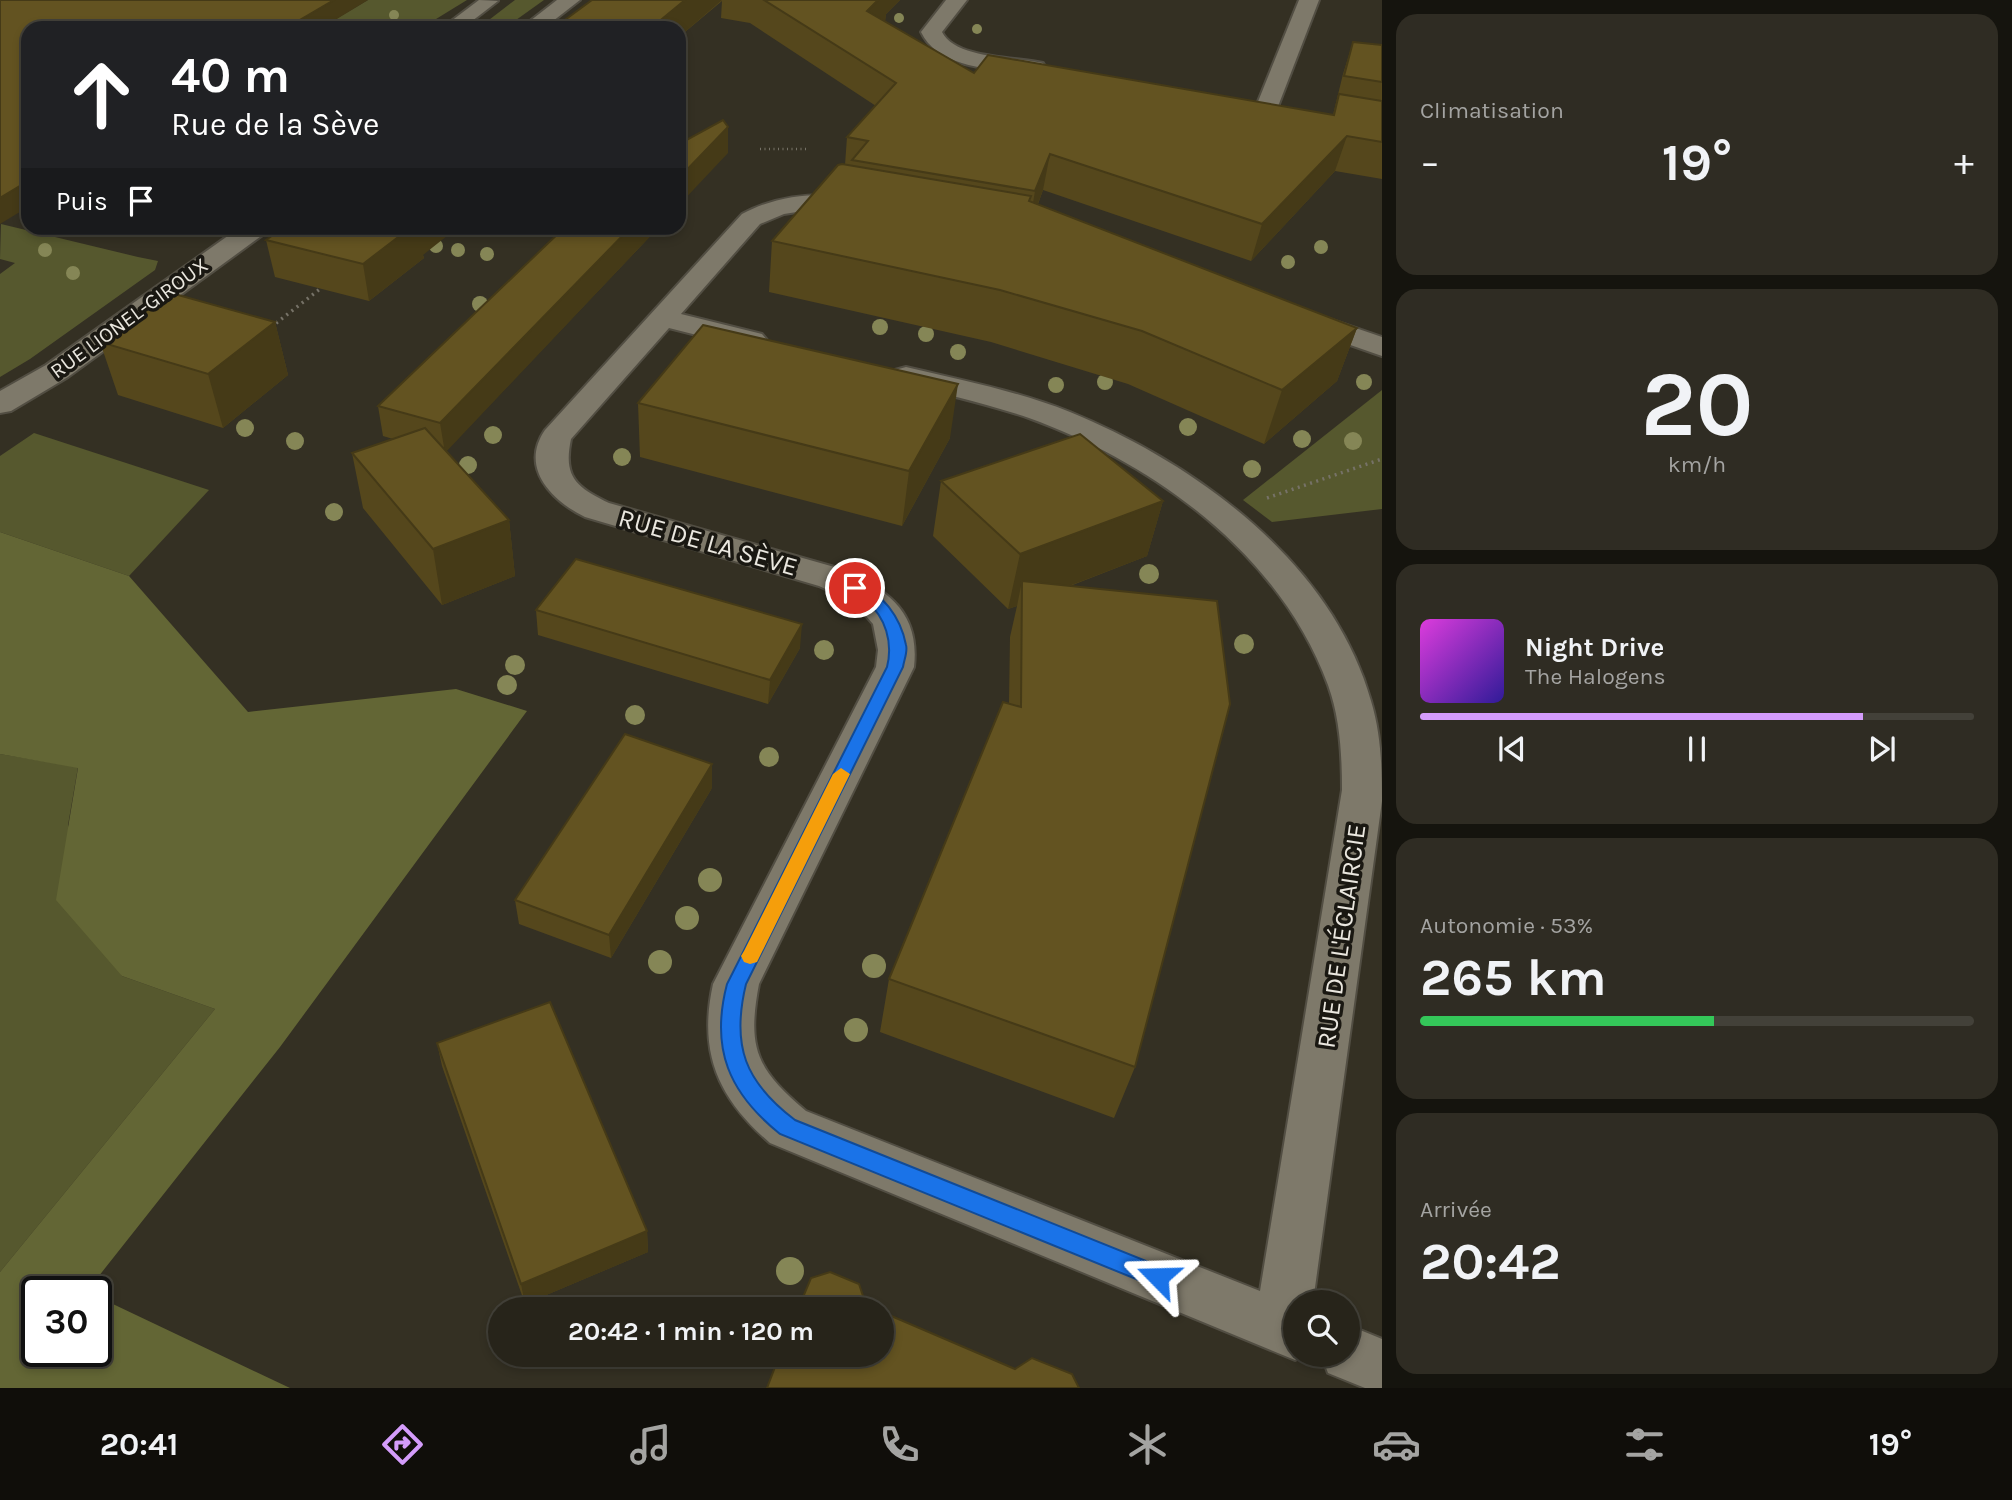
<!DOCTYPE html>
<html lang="fr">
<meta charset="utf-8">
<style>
body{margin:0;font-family:Karla,sans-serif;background:#2f2c23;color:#f1f3f6;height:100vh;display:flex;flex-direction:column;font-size:26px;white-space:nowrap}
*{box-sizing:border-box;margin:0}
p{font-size:23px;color:#a4a4a2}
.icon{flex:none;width:38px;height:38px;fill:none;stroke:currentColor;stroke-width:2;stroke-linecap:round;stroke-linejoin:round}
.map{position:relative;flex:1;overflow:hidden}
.drawer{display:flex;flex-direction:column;gap:14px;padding:14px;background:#15140e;width:630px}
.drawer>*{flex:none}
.hud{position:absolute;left:21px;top:21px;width:665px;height:214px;border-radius:21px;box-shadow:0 4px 10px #0003,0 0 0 2px #434139;background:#202124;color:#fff;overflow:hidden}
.buttons{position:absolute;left:1283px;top:1290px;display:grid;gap:14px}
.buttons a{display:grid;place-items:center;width:77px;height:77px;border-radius:50%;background:#27241a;box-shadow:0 4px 10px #0003,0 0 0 2px #434139;font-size:35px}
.speed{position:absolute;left:21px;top:1276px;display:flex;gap:14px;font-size:35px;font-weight:700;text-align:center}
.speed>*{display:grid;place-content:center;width:91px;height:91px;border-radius:50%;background:#27241a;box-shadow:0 4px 10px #0003,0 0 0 2px #434139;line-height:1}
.speed .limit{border:4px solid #111;border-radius:10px;background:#fff;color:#111}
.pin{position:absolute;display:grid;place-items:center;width:60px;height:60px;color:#fff;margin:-30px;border:4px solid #fff;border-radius:50%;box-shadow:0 2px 7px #0007}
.me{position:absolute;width:77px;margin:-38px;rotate:292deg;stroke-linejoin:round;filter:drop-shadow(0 0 5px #0008)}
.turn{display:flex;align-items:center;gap:24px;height:147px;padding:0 35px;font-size:32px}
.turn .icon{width:91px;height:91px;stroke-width:2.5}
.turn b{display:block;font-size:49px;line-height:60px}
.then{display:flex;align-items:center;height:66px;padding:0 35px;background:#0003;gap:14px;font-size:26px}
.big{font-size:52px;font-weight:700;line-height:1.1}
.drawer .widget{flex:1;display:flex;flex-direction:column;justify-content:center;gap:10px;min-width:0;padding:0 24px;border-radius:21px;background:#2f2c23}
.drawer .dial{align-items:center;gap:0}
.dial b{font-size:91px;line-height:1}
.song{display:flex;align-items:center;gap:21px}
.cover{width:84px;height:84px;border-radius:10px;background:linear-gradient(135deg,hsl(300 70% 55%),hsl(250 70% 35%))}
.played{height:7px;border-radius:4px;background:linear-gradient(90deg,#d49cfb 80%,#434139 80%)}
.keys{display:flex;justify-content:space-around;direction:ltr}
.heat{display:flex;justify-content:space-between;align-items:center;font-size:38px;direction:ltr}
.charge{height:10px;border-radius:5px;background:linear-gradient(90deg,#34c759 53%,#434139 0)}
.trip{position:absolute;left:488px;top:1297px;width:406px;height:70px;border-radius:35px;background:#27241a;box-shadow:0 4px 10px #0003,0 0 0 2px #434139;font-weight:700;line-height:70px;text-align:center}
.menu{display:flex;height:112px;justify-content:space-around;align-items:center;background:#100e0a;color:#a4a4a2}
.menu .icon{width:49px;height:49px}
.menu .current{color:#d49cfb}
.menu b{font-size:32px;color:#f1f3f6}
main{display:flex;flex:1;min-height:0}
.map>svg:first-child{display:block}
</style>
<main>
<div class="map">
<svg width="1382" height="1388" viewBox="0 0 1382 1388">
<rect width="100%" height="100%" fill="#343023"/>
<g fill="#56582e">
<polygon points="368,0 467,0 423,27 358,28 331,22"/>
<polygon points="515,0 544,0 505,28 485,23"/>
<polygon points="1,224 138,257 158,261 155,270 30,359 0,377 0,274 15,263 0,259"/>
<polygon points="1382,390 1382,509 1272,522 1243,500"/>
<polygon points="34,433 209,490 129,576 0,532 0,456"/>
<polygon points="0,754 78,767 68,825 122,976 215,1009 0,1272"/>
</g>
<polygon fill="#636635" points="0,532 129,576 248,712 456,689 527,711 280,1047 87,1291 37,1292 37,1351 96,1351 96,1296 290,1388 0,1388 0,1272 215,1009 122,976 56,900 78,768 0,754"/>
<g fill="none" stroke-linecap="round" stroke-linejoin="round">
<defs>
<g id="service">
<polygon points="479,0 498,1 463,28 442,28"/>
<polygon points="219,228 257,228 260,232 257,237 249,239 222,233"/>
</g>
<g id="minor">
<polygon points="557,0 580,0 544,28 521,28"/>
<path d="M946 0H967L942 32C955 59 1017 57 1043 63L1046 68 1043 73 1035 75C998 69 939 70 921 32Z"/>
<polygon points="1299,0 1319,0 1277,109 1274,114 1258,114 1255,109"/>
<path d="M831 195 868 201 872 206 868 211 859 214 803 211 784 214 760 224 681 314 762 334 767 340 762 346 752 349 669 328 571 439C563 477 576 487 609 503L845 570C889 591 920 613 914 667L759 984C747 1048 756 1069 806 1111L1260 1291 1342 790C1342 755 1340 718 1328 685 1280 555 1156 464 1029 418 985 403 940 393 895 382L891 376 895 370 906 367C961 380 1017 391 1070 412 1197 464 1332 563 1371 701 1381 734 1382 767 1382 801L1313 1302H1295V1354H1308L1295 1360 770 1143C718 1098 698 1053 713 984L876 667 878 650 873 624 860 609 834 593 819 586 585 517C552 501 519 468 545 430L742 214C770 199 799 194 831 195Z"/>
<polygon points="239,228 268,228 264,234 68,377 11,411 0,413 0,391 46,365"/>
<polygon points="1303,310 1382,337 1382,356 1293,325 1289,319 1293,313"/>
<polygon points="1348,1325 1382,1339 1382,1388 1365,1388 1328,1373 1321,1354 1348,1354"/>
</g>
</defs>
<use href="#service" stroke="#524e43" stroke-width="4"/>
<use href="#minor" stroke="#524e43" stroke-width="4"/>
<polyline stroke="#767267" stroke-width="2.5" stroke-dasharray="1 3.5" stroke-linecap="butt" points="760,149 806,149"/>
<g stroke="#767267" stroke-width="3.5" stroke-dasharray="2 4.5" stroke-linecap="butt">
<polyline points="271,327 320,289"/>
<polyline points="1267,498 1382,459"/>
</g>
<use href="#service" fill="#7e796a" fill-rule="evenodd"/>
<use href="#minor" fill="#7e796a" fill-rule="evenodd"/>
</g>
<g fill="#858656">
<circle cx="394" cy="15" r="5"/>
<circle cx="899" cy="18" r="5"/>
<circle cx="977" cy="29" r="5"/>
<circle cx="436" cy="246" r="7"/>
<circle cx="1321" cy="247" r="7"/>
<circle cx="45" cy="250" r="7"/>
<circle cx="458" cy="250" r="7"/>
<circle cx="487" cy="254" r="7"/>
<circle cx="1288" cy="262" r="7"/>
<circle cx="73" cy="273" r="7"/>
<circle cx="480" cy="304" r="8"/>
<circle cx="880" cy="327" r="8"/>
<circle cx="926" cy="334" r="8"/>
<circle cx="958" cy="352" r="8"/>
<circle cx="1105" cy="382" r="8"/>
<circle cx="1364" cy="382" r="8"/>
<circle cx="1056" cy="385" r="8"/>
<circle cx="1188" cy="427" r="9"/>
<circle cx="245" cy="428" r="9"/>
<circle cx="493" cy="435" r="9"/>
<circle cx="1302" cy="439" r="9"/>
<circle cx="295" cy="441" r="9"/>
<circle cx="1353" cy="441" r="9"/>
<circle cx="622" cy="457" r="9"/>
<circle cx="468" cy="465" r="9"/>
<circle cx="1252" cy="469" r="9"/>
<circle cx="334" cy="512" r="9"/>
<circle cx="1149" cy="574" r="10"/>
<circle cx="1244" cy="644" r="10"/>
<circle cx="824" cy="650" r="10"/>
<circle cx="515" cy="665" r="10"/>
<circle cx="507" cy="685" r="10"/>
<circle cx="635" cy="715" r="10"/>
<circle cx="769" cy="757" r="10"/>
<circle cx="710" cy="880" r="12"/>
<circle cx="687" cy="918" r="12"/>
<circle cx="660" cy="962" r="12"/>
<circle cx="874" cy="966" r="12"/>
<circle cx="856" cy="1030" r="12"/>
<circle cx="790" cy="1271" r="14"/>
</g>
<g fill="#55471c">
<polygon points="592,0 900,0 886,14 885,21 974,73 1333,115 1343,74 1353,42 1382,45 1382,179 1335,171 1251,261 1043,190 1038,204 1357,328 1337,381 1264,444 1128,384 991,342 769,292 772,241 845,165 847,137 876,106 750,23 721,18 722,1 679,37 679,28"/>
<polygon points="564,228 658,228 446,451 509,520 515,576 442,605 363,508 352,453 393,439 383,436 378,406"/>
<polygon points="266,240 423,255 424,258 369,301 275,277"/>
<polygon points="275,322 288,375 223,428 118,395 100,342"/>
<polygon points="638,403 950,438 902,526 640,457"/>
<polygon points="941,481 1163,501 1147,556 1070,586 1135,1067 1114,1118 880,1032 889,979 1009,704 1010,637 1017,606 1008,609 933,536"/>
<polygon points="536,610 800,648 768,704 538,635"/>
<polygon points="712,788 611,958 519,924 515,900"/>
<polygon points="437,1043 647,1231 648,1252 525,1304 442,1066"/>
</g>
<g fill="#453a17">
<polygon points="334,0 368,0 322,28 286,28"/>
<polygon points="685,0 722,0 679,37 679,28 651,28"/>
<polygon points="878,0 900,0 886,14 885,22 867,11"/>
<polygon points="728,127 728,153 679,205 679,178"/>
<polygon points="1347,136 1335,171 1251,261 1262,224"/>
<polygon points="1050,154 1043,190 1029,227 1035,191"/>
<polygon points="28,181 28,207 0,224 0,198"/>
<polygon points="410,228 457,228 423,255 424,258 369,301 363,264"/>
<polygon points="630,228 658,228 445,453 440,423"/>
<polygon points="275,322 288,375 223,428 208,374"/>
<polygon points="1357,328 1337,381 1264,444 1282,390"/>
<polygon points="958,384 950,438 902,526 909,471"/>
<polygon points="1163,501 1147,556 1022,604 1022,581 1017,606 1008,609 1020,554"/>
<polygon points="509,520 515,576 442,605 433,549"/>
<polygon points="802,624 800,648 768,704 770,680"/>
<polygon points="712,764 712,788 611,958 609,935"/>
<polygon points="647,1231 648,1252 525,1304 521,1284"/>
</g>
<g fill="#635321" stroke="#453a17" stroke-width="2">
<polygon points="0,0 334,0 286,28 28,28 28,181 0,198"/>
<polygon points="592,0 685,0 651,28 554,28"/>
<polygon points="764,0 878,0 867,11 974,73 988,55 1334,115 1339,94 1382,101 1382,142 1347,136 1262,224 1050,154 1035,191 852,160 868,141 847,137 896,83"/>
<polygon points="1353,42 1382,45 1382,82 1344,76"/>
<polygon points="723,120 728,127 679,178 679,144"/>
<polygon points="842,164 1031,196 1029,201 1357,328 1282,390 1142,331 1000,290 772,241 838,165"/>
<polygon points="283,228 410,228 363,264 266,240"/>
<polygon points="564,228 630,228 440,423 378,406"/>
<polygon points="171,293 275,322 208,374 100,342"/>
<polygon points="703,325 958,384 909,471 638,403"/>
<polygon points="425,428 509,520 433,549 352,453"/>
<polygon points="1080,434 1163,501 1020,554 941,481"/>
<polygon points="576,559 802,624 770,680 536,610"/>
<polygon points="1022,581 1217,601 1230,704 1135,1067 889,979 1003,702 1021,707"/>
<polygon points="625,734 712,764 609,935 515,900"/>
<polygon points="550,1002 647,1231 521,1284 437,1043"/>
<polygon points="830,1272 859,1284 866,1305 876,1309 798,1309 811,1278"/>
<polygon points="882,1312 1015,1369 1032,1358 1072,1374 1079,1388 767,1388 780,1354 882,1354"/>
</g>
<path fill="#1a73e8" stroke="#114b97" stroke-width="2" d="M855 583C882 591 901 618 906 645 908 651 904 660 903 667L746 984C731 1046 745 1082 795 1120L1166 1269 1169 1277 1166 1284 1158 1288 780 1134C729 1093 710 1049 727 984L887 667C893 643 886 617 866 601 859 596 853 594 847 588Z"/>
<polygon fill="#f59e0b" points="841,768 850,774 757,962 750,964 744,962 741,956 744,951 833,774"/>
<g text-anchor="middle" stroke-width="7" stroke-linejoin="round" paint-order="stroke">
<g font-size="21" fill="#eae7df" stroke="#1a1812">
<text transform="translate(129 318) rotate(-36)" y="7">RUE LIONEL-GIROUX</text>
</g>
<g font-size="26" fill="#eae7df" stroke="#1a1812">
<text transform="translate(708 542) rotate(16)" y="9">RUE DE LA SÈVE</text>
<text transform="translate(1341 936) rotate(-82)" y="9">RUE DE L'ÉCLAIRCIE</text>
</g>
</g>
</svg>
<div class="buttons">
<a><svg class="icon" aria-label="search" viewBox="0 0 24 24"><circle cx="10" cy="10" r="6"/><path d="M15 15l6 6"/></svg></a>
</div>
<div class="speed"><div class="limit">30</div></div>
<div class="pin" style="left:855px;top:588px;background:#d93025"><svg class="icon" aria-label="arrive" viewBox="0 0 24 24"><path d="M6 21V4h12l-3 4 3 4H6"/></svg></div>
<svg class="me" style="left:1158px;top:1277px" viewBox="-20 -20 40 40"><path d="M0-17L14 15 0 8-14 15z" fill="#1a73e8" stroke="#fff" stroke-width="4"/></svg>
<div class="trip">20:42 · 1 min · 120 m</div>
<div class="hud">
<div class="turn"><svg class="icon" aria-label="ahead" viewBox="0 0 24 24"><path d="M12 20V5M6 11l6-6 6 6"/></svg><div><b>40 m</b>Rue de la Sève</div></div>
<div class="then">Puis<svg class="icon" aria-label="arrive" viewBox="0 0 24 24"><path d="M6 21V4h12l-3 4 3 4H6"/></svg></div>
</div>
</div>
<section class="drawer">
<div class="widget"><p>Climatisation</p>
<div class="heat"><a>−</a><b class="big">19°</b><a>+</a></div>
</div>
<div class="widget dial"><b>20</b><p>km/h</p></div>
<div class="widget">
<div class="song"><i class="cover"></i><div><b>Night Drive</b><p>The Halogens</p></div></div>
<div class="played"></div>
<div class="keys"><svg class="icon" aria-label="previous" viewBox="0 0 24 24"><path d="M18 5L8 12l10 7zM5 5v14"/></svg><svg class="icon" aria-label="pause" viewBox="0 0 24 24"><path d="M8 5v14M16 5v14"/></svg><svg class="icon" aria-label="next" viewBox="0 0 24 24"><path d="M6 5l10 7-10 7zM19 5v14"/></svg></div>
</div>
<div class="widget"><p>Autonomie · 53%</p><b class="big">265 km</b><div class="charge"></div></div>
<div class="widget"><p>Arrivée</p><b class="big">20:42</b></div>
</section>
</main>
<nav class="menu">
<b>20:41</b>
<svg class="icon current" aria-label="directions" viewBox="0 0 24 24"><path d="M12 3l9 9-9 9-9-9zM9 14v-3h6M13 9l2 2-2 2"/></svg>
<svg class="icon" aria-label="music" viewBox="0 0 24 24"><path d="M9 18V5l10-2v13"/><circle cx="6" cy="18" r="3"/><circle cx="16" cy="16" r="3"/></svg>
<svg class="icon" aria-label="phone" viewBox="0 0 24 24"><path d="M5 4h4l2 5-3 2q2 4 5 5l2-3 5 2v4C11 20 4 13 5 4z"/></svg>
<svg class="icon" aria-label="climate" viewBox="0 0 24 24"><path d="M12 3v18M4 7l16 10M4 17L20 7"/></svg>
<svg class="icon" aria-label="car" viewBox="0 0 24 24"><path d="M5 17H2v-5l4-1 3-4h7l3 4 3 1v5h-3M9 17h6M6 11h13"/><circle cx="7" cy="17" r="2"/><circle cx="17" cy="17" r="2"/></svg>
<svg class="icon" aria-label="filters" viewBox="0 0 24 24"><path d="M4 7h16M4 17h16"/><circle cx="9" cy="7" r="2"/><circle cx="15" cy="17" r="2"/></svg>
<b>19°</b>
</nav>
